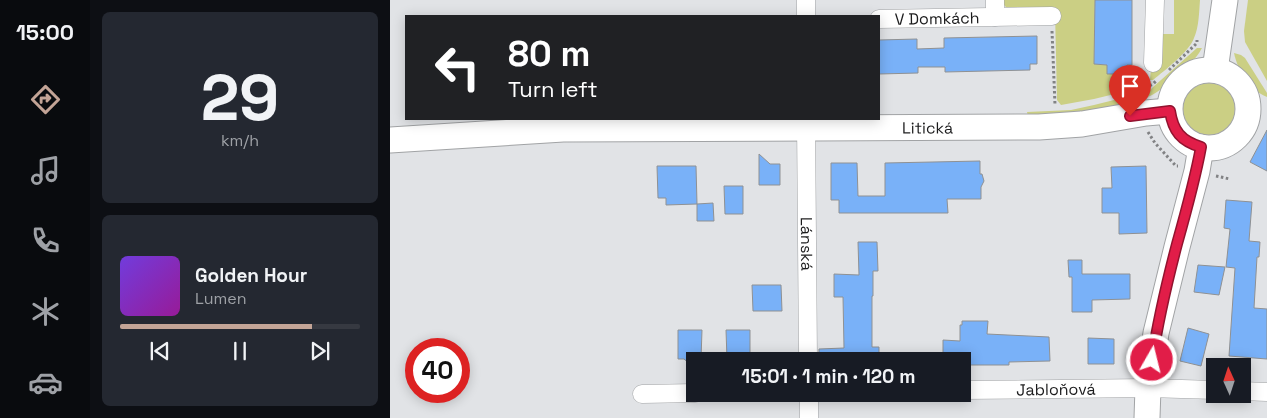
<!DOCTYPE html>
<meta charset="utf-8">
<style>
body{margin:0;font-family:"Space Grotesk",sans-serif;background:#242831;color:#f1f3f6;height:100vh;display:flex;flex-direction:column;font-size:19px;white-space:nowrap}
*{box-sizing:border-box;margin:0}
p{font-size:16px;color:#9ea1a6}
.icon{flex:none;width:28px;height:28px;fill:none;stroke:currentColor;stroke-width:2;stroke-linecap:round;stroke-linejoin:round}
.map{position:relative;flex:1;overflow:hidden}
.side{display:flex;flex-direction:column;gap:12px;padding:12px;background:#0d0f14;width:300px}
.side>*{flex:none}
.guide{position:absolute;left:15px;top:15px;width:475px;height:105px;border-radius:0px;box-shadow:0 2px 12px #0003;background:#202124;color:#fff;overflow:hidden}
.needle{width:32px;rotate:357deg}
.fabs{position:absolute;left:816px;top:358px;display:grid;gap:10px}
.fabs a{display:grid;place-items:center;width:45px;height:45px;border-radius:0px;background:#171b24;box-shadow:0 2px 12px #0003;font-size:25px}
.speed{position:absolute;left:15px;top:338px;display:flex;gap:10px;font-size:25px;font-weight:700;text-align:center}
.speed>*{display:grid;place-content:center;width:65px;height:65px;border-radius:50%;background:#171b24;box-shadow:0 2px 12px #0003;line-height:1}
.speed .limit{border:8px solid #d22;background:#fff;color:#111}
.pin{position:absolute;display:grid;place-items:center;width:42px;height:42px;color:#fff;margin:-51px -21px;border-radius:50% 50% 50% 0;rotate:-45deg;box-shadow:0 0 5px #0007}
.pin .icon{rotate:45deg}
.me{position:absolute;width:55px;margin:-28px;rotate:8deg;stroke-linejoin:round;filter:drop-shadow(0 0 4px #0008)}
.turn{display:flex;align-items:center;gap:18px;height:105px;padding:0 20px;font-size:22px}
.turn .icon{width:65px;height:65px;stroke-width:2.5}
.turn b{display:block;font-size:35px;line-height:42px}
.side .tile{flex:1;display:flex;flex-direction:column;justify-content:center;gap:8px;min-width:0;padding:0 18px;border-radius:8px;background:#242831}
.side .dial{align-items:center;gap:0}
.dial b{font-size:65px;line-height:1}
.song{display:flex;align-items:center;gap:15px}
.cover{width:60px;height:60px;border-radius:8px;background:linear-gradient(135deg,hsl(260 70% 55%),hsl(300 70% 35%))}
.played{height:5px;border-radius:2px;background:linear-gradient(90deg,#c3a496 80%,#363941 80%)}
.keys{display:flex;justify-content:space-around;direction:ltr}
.trip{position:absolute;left:296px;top:352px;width:285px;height:50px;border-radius:0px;background:#171b24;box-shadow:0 2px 12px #0003;font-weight:600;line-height:50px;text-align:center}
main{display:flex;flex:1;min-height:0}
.tabs{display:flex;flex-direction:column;width:90px;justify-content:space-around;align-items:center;background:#090b0e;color:#9ea1a6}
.tabs .icon{width:35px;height:35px}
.tabs .active{color:#c3a496}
.tabs b{font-size:22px;color:#f1f3f6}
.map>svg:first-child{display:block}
</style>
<main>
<nav class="tabs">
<b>15:00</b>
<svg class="icon active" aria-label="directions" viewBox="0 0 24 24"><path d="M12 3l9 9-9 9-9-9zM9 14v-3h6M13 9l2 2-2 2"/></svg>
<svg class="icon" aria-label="music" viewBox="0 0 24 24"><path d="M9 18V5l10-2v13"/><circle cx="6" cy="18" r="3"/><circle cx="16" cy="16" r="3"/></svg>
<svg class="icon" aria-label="phone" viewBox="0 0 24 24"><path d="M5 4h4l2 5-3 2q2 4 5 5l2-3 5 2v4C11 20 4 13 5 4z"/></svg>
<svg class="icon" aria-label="climate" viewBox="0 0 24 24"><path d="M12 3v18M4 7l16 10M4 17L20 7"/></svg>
<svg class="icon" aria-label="car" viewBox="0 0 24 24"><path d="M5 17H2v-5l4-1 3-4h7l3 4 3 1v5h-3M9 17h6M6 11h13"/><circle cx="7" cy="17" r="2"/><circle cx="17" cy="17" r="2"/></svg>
</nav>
<section class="side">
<div class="tile dial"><b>29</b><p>km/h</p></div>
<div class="tile">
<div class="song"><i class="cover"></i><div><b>Golden Hour</b><p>Lumen</p></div></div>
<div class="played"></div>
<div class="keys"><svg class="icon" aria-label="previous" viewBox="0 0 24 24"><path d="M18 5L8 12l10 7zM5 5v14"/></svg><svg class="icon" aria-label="pause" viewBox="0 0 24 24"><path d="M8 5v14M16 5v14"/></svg><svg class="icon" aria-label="next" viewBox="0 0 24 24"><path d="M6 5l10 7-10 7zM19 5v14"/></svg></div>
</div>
</section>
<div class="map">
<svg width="877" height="418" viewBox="0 0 877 418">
<rect width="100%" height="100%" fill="#e1e3e6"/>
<g fill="#cbcf84">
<polygon points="613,0 705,0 704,64 717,65 717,74 737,74 737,80 746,77 755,71 755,83 749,88 704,99 671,105 667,100 665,11 619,10 614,5"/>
<path d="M784 0H810C809 13 809 27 804 38 799 52 775 70 763 80H760L761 68 771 67V34H784Z"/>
<polygon points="858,0 877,0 877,81 855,42 854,31"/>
<path d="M807 48H812C805 61 798 65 787 74 777 84 771 91 758 97L759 92 762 88Z"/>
<path d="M844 53 851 55 855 58 877 93V97C859 90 848 71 844 53Z"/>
<circle cx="819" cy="109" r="26"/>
<polygon points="744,95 750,98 704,111 638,116 637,112 681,110 704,105"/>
</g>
<g fill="#79b1f8" stroke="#8f9193">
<polygon points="705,0 742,0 742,65 737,65 737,74 717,74 717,65 704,64"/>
<polygon points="647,36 647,64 640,64 640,70 555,72 555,67 528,67 528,73 489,74 489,40 527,39 527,49 554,48 554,38"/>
<polygon points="877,130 877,171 860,162"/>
<polygon points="369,154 380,164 390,164 390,185 369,185"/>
<polygon points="590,161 590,174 592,174 594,181 591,187 591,199 557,199 558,213 449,213 449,200 441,200 441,163 467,163 468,196 495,196 495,163"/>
<polygon points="267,166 306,166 307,204 276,205 276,198 268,198"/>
<polygon points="756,166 757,233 729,234 729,213 712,213 712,188 722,188 721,167"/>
<polygon points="334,186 353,186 353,214 335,214"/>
<polygon points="836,200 862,202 859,241 870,242 869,257 867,257 864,308 877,309 877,359 839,356 845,268 836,267 840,229 834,228"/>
<polygon points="323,203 324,221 307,221 307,204"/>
<polygon points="468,242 487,242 488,271 483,271 483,296 482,296 482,347 489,347 489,361 429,361 429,349 454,348 453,297 444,297 444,274 469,275"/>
<polygon points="678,260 692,260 692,274 740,274 740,299 702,300 702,312 682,312 682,277 679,277"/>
<polygon points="808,265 835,267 829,295 804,292"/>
<polygon points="362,285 391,285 392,311 363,311"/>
<polygon points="572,321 598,321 597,334 659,337 660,361 619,362 619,365 572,365 572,361 558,361 558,357 553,356 553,340 570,341 570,325 572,325"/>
<polygon points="798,328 819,334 811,366 790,361"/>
<polygon points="288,330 312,330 311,359 305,359 300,364 294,359 288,359"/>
<polygon points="336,330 360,330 360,359 354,359 351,361 346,361 343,359 337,359"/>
<polygon points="698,338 724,339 724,364 698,364"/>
</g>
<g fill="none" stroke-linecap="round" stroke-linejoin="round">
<defs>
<g id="street">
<polyline points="416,0 416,16"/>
<polyline points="605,0 605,17"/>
<path id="s1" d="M489 19 662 16"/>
<polyline points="763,63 765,0"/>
<path id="s2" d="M416 119 418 361"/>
<path id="s3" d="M572 390 758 388 825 390"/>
<polyline points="852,391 877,392"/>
<polyline points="252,394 305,393"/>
<polyline points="419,394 419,418"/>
</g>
<g id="secondary">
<circle cx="819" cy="109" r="39"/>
<polyline points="825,70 835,0"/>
<path id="s4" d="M0 140 173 129 649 127 692 124 756 113 779 111"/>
<polyline points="757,418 758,388 766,333 787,247 807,171 811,147"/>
</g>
</defs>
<use href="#street" stroke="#a1a3a5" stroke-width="19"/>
<use href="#secondary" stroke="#a1a3a5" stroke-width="27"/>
<g stroke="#818284" stroke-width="3" stroke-dasharray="2.5 2.5" stroke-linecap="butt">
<polyline points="662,31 665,105"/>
<polyline points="779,70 807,43 807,40"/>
<polyline points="746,92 763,84 767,80"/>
<polyline points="758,132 765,143 786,166 788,166"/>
<polyline points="826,176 840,179"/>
</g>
<use href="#street" stroke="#fff" stroke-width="18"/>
<use href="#secondary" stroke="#fff" stroke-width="25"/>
</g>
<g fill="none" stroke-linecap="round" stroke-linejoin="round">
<defs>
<path id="route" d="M740 116 780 111C783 131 791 141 811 147 805 180 796 212 787 244 777 282 768 321 762 360"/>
</defs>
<use href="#route" stroke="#92132f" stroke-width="12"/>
<use href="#route" stroke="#e11d48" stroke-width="9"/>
</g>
<g text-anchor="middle" stroke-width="4.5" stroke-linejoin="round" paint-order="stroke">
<g font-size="16" fill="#1b1b1c" stroke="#e1e3e6">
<text dy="6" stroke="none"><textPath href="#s1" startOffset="58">V Domkách</textPath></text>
<text dy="6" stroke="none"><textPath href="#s4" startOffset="538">Litická</textPath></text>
<text dy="6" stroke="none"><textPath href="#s2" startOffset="125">Lánská</textPath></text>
<text dy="6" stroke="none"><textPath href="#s3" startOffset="94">Jabloňová</textPath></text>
</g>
</g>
</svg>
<div class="fabs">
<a><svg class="needle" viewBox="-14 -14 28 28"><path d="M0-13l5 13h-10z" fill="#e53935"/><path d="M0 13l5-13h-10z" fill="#9ea1a6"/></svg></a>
</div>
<div class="speed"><div class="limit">40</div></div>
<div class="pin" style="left:740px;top:116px;background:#d93025"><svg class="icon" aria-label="arrive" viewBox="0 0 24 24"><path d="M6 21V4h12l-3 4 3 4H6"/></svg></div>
<svg class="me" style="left:762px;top:360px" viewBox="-20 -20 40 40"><circle r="17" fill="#e11d48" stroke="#fff" stroke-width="3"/><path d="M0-11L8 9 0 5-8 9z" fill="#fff"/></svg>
<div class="trip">15:01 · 1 min · 120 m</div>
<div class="guide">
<div class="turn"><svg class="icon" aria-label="left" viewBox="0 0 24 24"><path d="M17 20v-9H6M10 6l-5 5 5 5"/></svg><div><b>80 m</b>Turn left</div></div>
</div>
</div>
</main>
